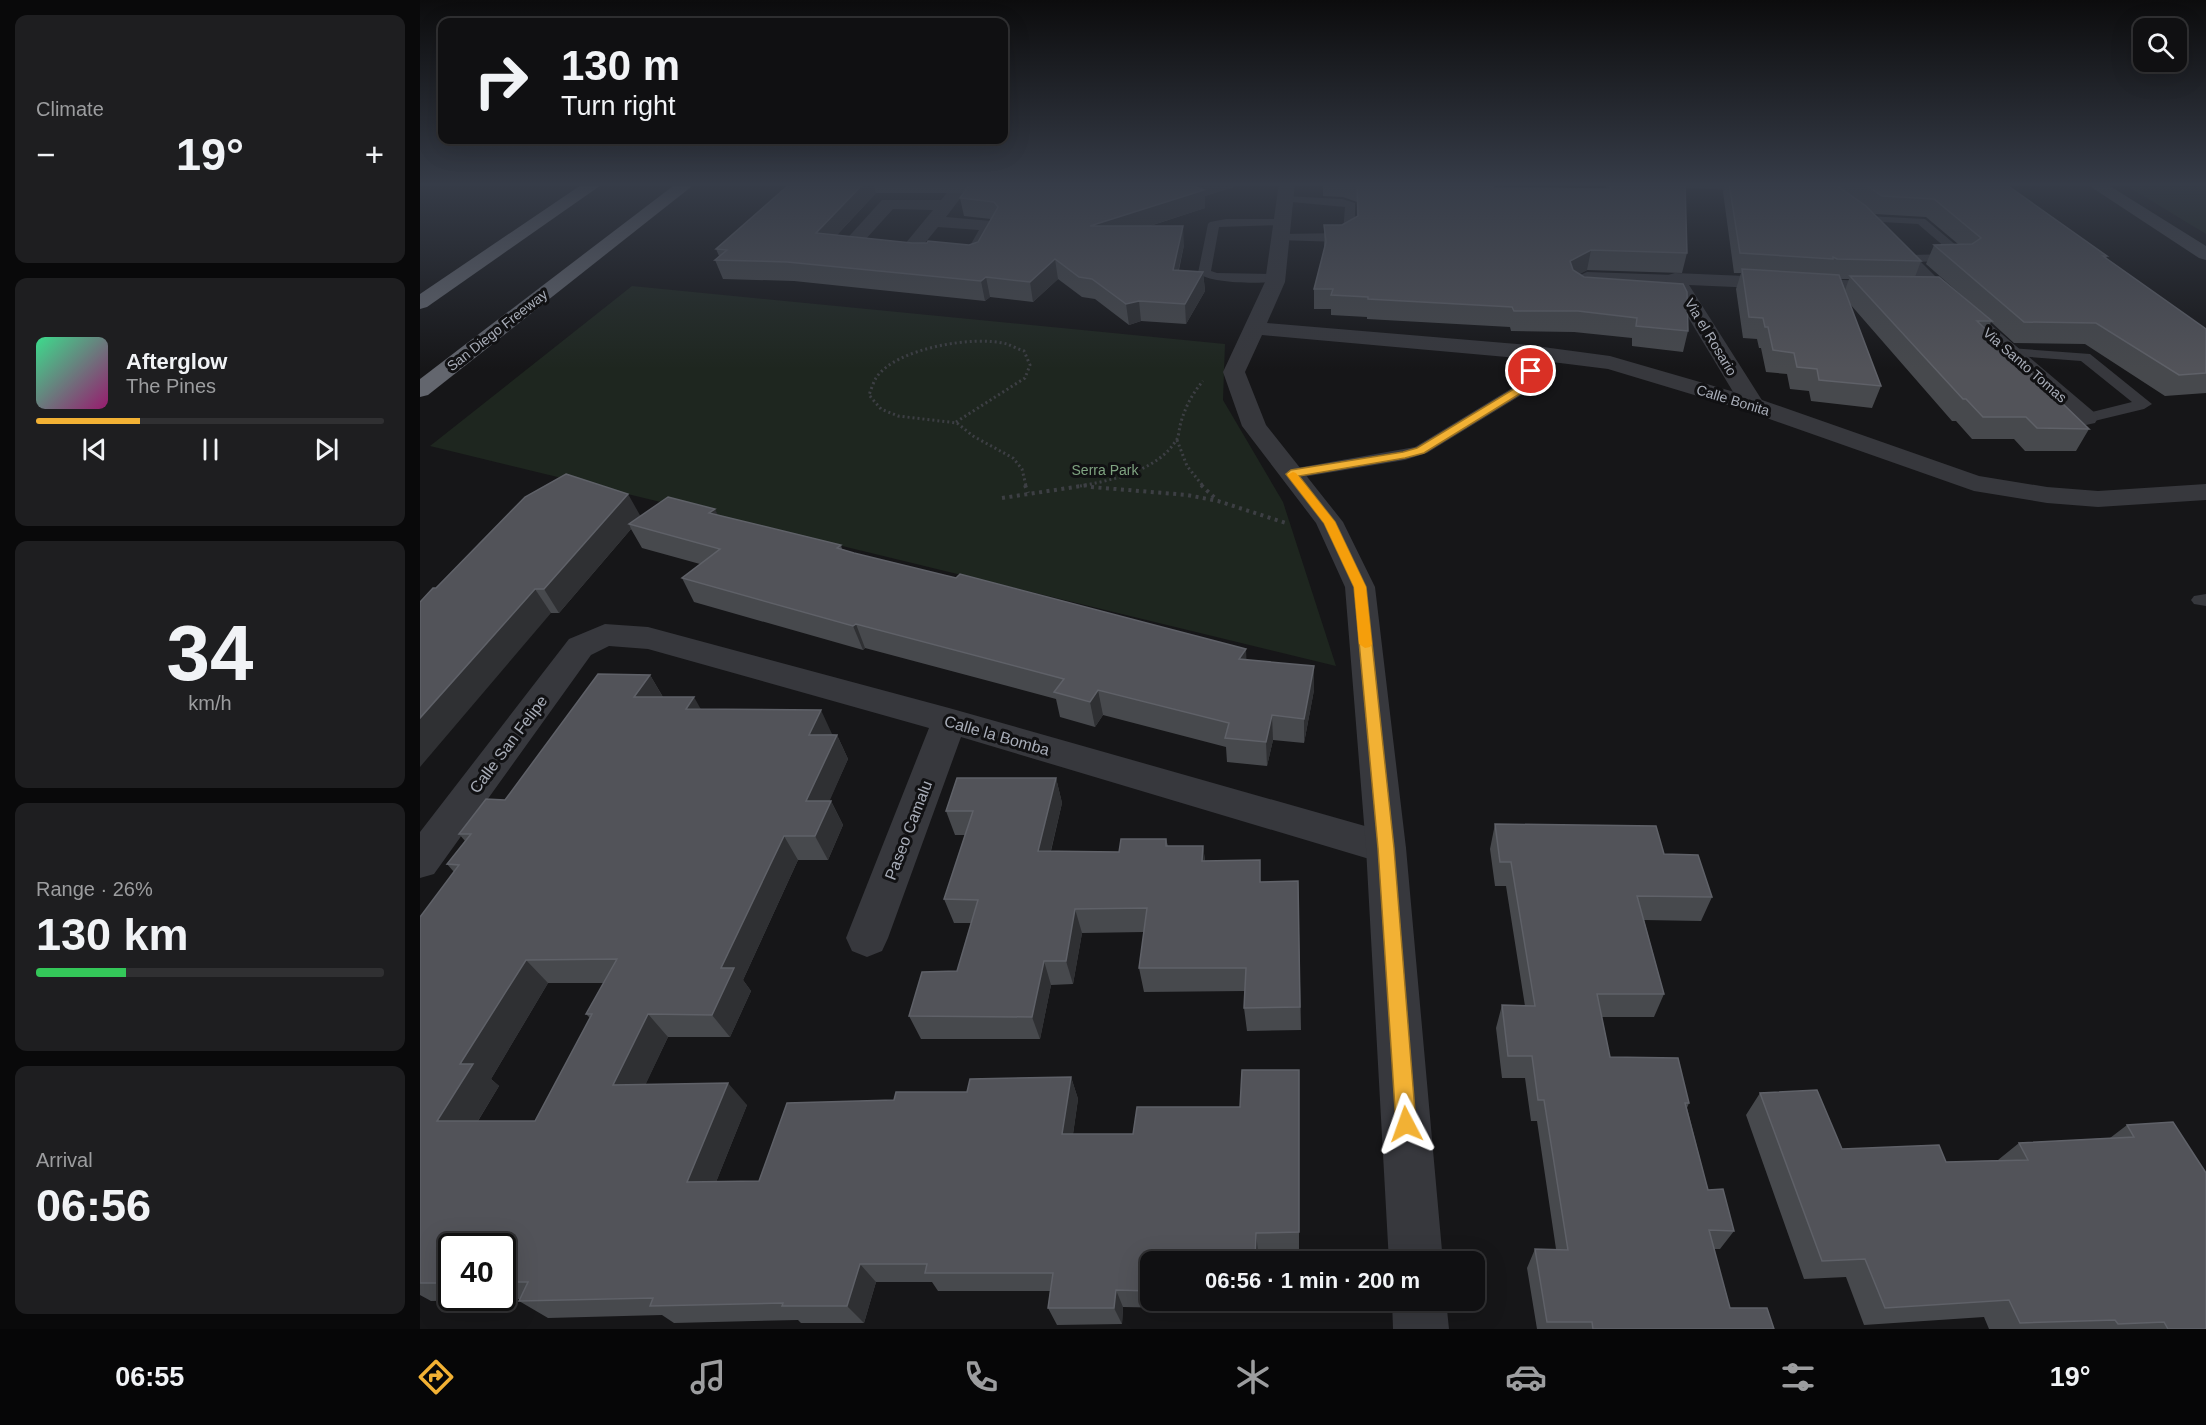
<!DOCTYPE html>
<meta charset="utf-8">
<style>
body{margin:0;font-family:Arial,sans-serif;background:#1e1e20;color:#f1f3f6;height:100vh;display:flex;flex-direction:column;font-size:22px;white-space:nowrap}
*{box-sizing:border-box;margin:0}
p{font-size:20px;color:#9c9d9f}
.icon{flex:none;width:33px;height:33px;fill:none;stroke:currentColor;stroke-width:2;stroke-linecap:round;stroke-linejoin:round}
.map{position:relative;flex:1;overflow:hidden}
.side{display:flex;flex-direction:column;gap:15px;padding:15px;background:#09090a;width:420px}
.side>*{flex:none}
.guide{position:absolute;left:18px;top:18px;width:570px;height:126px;border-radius:12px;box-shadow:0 6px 24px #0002,0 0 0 2px #303032;background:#101012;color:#f1f3f6;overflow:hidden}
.tools{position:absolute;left:1713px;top:18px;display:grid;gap:12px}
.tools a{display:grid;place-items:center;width:54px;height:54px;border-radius:12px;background:#101012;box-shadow:0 6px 24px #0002,0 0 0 2px #303032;font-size:30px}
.speed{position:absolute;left:18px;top:1233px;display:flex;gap:12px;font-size:30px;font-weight:700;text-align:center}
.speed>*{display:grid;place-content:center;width:78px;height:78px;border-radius:50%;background:#101012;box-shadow:0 6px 24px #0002,0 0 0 2px #303032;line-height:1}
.speed .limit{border:3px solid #111;border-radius:9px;background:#fff;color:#111}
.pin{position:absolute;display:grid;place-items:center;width:51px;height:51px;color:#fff;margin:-26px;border:3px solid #fff;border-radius:50%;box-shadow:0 2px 6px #0007}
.me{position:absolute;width:66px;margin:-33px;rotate:356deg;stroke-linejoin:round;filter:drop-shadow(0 0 4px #0008)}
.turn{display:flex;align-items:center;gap:21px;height:126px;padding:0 24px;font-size:27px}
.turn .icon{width:78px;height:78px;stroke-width:2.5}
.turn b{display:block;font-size:42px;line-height:51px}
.big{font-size:45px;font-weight:800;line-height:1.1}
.side .card{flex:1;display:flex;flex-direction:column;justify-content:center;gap:9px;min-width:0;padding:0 21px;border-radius:12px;background:#1e1e20}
.side .dial{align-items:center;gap:0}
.dial b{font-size:78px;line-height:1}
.song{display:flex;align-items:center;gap:18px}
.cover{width:72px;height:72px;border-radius:9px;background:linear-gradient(135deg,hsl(150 70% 55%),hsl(320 70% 35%))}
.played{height:6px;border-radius:3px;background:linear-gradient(90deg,#f2b134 30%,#303032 30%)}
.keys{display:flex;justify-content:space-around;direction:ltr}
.heat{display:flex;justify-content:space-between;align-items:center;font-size:33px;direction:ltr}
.charge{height:9px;border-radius:4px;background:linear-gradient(90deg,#34c759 26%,#303032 0)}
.trip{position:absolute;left:720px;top:1251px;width:345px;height:60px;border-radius:12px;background:#101012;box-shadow:0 6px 24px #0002,0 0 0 2px #303032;font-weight:800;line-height:60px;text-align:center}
.tabs{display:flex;height:96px;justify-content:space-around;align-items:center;background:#060607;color:#9c9d9f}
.tabs .icon{width:42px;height:42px}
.tabs .current{color:#f2b134}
.tabs b{font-size:27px;color:#f1f3f6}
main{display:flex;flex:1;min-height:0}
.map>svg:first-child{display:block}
</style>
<main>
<section class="side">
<div class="card"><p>Climate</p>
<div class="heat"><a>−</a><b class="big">19°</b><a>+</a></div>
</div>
<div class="card">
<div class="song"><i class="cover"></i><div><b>Afterglow</b><p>The Pines</p></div></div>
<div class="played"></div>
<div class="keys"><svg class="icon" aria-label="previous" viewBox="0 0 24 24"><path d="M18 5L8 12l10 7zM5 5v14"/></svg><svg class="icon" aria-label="pause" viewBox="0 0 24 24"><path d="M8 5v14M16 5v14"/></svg><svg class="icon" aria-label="next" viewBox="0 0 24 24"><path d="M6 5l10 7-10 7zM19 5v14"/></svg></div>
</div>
<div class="card dial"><b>34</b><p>km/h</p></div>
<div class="card"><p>Range · 26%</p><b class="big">130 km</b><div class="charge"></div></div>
<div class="card"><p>Arrival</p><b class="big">06:56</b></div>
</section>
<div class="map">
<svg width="1786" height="1329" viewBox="0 0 1786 1329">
<rect width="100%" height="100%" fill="#161618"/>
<g fill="#1e261f">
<polygon points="1702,183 1776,183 1786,189 1786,234"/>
<polygon points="212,286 805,344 803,400 863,502 916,666 10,446"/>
</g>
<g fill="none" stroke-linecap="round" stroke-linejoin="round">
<g stroke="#3d3f44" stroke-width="3" stroke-dasharray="2 3" stroke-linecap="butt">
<path d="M536 422 605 378 610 365 604 351C598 349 592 346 587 344 555 335 475 348 456 378 453 383 451 390 449 395L461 409 478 416 537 423 553 436 593 458 602 469 606 486"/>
<polyline points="757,440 767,466 783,486"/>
<path d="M660 486C693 480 738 471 757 439 759 435 759 430 760 426 764 409 772 394 783 381"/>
</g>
<g stroke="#3d3f44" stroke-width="4" stroke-dasharray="3 4.5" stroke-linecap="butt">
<polyline points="605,485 608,493"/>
<polyline points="781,485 796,499"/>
<polyline points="671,487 767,495 798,501 869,524"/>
<polyline points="582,498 668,485"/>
</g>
<g fill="#37383d" fill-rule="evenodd">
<polygon points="865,196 922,199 935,203 935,235 921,242 857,240 855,238 861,234 923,233 925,207 861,201 860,199"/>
<polygon points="1447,216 1505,219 1550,257 1544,261 1485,262 1485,256 1489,255 1533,254 1498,224 1443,221 1443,217"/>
<path d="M806 219H862L868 222 862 225 799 227 791 271 797 273 856 274 862 278 860 281C844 284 790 284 778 273L788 224 790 222Z"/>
<polygon points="1167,272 1255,275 1261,279 1255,283 1168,280 1161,282 1172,292 1166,296 1151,288 1149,280"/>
<polygon points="1108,348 1115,352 1118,371 1108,391 1007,453 985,460 871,479 863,474 871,469 995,447 1097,385 1104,371 1101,352"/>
<polygon points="1590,348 1670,354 1732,404 1724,409 1666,423 1660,421 1658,418 1660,415 1712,402 1661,361 1585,355 1583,352 1585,349"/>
<polygon points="1786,594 1786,606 1774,604 1771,600 1774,596"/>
</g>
<g fill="#37383d" fill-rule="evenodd">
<path d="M535 183H552L526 217 571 221 577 222 580 226 560 260H541L539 256 541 252 547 251 559 230 518 227 496 254H482L480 250 513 210 473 209 445 240 471 244 473 248 471 252C457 255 438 251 424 248L422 244 462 200H521Z"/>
<polygon points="1259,183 1357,183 1359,187 1351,192 1267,188"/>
<polygon points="1467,232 1473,234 1524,285 1675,413 1678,418 1675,423 1666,425 1657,423 1510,293 1461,242 1458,238 1461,234"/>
<polygon points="1255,273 1471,282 1478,284 1481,288 1478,292 1471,294 1269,285 1345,405 1342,410 1333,412 1324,410 1321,405 1245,279 1248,275"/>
<polygon points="185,624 228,627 529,708 966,832 980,837 986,848 980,859 966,864 541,737 468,938 462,951 447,957 432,951 426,938 509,728 228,649 189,646 171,655 14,874 0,878 0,832 149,639"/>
</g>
<g fill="#37383d" fill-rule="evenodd">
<polygon points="859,183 875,183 865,282 847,323 1108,345 1190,356 1342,400 1559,476 1627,487 1678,491 1786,484 1786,500 1678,507 1627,503 1554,491 1324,410 1188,369 1108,359 842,335 825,372 846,425 923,522 955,587 986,848 1023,1262 969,1262 946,848 925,587 896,523 822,426 803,372 845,282"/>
<polygon points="972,1300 1026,1300 1029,1329 973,1329"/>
</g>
<polygon fill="#45474d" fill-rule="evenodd" points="1665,183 1685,183 1786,246 1786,260 1779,258"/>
<g fill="#63666e" fill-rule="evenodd">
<polygon points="164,183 184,183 7,307 0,309 0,294"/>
<polygon points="257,183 276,183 8,395 0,397 0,379"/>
</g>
</g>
<g fill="#47494d" fill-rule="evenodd">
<path d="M371 183H826L785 196V208L730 226 764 245 759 270 783 272 785 291 766 324 721 321 709 325 675 299 662 297 638 279 613 302 570 297 565 301 374 281 303 279 295 260 299 256 296 249ZM456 193H544L540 198 544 216 571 219 558 242 549 245 492 243 417 235Z"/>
<polygon points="903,183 1087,183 1083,188 1186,189 1186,183 1202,183 1201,186 1210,186 1211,185 1210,183 1265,183 1267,253 1262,273 1167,270 1159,274 1268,331 1263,352 1212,346 1212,338 1154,332 1091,331 1090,327 947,319 947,317 911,315 911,309 894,309 894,289 904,249 904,225 922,225 937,217 937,202 923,197 903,196"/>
<path d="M1305 183H1584L1687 256 1686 259 1786 329V393L1745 396 1665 344 1594 343 1571 322 1567 331 1669 429 1656 451H1605L1594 439H1552L1536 421H1532L1430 304 1461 386 1452 408 1391 401 1389 391 1370 389 1367 374 1346 372 1341 348H1339L1337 339 1323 338 1316 289 1321 273H1314L1303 192ZM1450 210 1455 214 1506 217 1538 244 1514 245 1506 264 1546 299 1495 277 1501 261ZM1421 279H1429L1425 290Z"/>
<polygon points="298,515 421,545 422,549 434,553 826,649 826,660 894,690 884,743 853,740 847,766 807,762 806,747 683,715 675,727 640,717 636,699 445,648 443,650 274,602 262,578 280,564 222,548 211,529 139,613 131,613 16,588 221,516"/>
<path d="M230 675 243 697 281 709 417 735 428 759 409 801H411L423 825 408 860H378L323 980 331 991 310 1037H248L225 1085 327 1105 296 1182 339 1181 474 1100 547 1092 651 1077 658 1099 653 1134H713L820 1107 879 1070V1251L838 1252V1262H730V1300H752V1308L703 1307 702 1324 637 1325 628 1308 630 1291H518L512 1282H456L444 1323H381L378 1320 254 1323 242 1315 128 1318 99 1301V1299L11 1301 0 1295V917L34 872 27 864 45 841 39 834 85 800ZM128 983H184L166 1014 170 1018 115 1121H58L79 1086 71 1079ZM32 1246H82V1298H32Z"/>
<polygon points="636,778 642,803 631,851 699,852 746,839 748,846 783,846 785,861 841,882 878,881 881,1030 827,1031 824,1008 825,991 724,992 719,968 724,932 662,933 653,984 631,985 620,1039 501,1039 489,1016 537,971 551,923 534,923 524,899 545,835 535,835 526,811"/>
<polygon points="1075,824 1244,854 1292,897 1281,921 1224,920 1244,994 1234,1017 1182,1017 1190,1057 1269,1103 1267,1108 1288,1190 1314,1231 1300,1249 1294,1249 1310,1308 1354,1329 1117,1329 1107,1268 1115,1249 1136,1249 1117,1121 1111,1121 1105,1078 1082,1078 1076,1028 1082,1005 1105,1006 1086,886 1075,886 1070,849"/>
<polygon points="1340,1093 1422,1149 1526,1162 1578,1160 1599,1143 1690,1138 1707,1125 1753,1122 1786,1329 1569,1329 1564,1317 1444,1325 1426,1277 1384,1279 1326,1115"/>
</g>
<g fill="#2f3033">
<polygon points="444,183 453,183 456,193 402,251 396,233"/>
<polygon points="826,183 785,196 785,208 673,244 670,226 767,184"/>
<polygon points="1075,183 1087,183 1070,206 1072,188"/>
<polygon points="763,226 764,245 754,289 753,270"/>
<polygon points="1171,250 1167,270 1147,281 1150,261"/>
<polygon points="635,259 638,279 613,302 610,282"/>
<polygon points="783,272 785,291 766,324 765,304"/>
<polygon points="566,277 570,297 565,301 561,281"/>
<polygon points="719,301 721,321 709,325 706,304"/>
<polygon points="208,494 221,517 209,524 211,529 139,613 124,589"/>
<polygon points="295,509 306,532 289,513"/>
<polygon points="115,589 131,613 0,767 0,718"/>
<polygon points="436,624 445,648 443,650 433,626"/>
<polygon points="826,649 827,673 819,659"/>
<polygon points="894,666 894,690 884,743 884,719"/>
<polygon points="230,675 244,699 214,697"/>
<polygon points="678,690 683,715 675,727 670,702"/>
<polygon points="274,697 288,722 266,709"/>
<polygon points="401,710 412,734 389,735"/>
<polygon points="852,715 853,740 847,766 846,742"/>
<polygon points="417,735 428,759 399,825 386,801"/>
<polygon points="636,778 642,803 625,875 618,851"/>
<polygon points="411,801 423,825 408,860 395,836"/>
<polygon points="364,836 378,860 323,980 331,991 310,1037 292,1015 301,968"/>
<polygon points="783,846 786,870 782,861"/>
<polygon points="655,909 662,933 653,984 646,961"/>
<polygon points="106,960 128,983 71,1079 79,1086 45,1142 17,1121 40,1064"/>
<polygon points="624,961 631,985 620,1039 612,1017"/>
<polygon points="228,1014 248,1037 215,1107 193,1085"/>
<polygon points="651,1077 658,1099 650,1155 642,1134"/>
<polygon points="308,1083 327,1105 288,1202 267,1182"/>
<polygon points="836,1233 838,1252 838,1262 835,1262"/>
<polygon points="440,1264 456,1282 444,1323 427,1306"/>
<polygon points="696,1290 703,1307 702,1324 694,1308"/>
</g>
<g fill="#525359" stroke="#5f6168" stroke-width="1.5" fill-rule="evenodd">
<polygon points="371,183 444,183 396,233 492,243 507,243 508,241 549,245 558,242 578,207 574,202 540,198 551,183 768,183 767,184 784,190 670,226 763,226 753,270 783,272 765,304 719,301 706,304 672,279 659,277 635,259 610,282 566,277 561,281 367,262 295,260 307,250 296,249"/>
<polygon points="936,183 1075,183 1072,188 1191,189 1190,186 1210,186 1213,183 1265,183 1267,253 1171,250 1150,261 1153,270 1164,277 1263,284 1267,292 1268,331 1216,326 1217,318 1158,311 1094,311 1092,307 948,299 948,297 911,295 913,289 894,289 906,242 904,225 922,225 938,216 937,184"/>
<polygon points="1309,183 1413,183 1446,206 1501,261 1417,259 1413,257 1413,259 1320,253"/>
<polygon points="1443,183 1584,183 1687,256 1683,256 1786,329 1786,373 1759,375 1676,323 1604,322 1514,245 1552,244 1561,238 1514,199 1462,196"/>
<polygon points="1322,269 1419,275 1461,386 1399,380 1397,369 1377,367 1374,353 1353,350 1348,327 1345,327 1343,318 1329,317"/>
<polygon points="1430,276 1519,277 1572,321 1557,321 1669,429 1617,428 1606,417 1563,417 1546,399 1543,399"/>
<polygon points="146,474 208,494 124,589 115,589 0,718 0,602 13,588 16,588 105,497"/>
<polygon points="248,497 295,509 289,513 421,545 417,548 434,553 536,578 540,574 826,649 819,659 894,666 884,719 852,715 846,742 805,738 809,723 678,690 670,702 634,692 644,679 436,624 433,626 262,578 300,549 209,524"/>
<path d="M178 674 230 675 214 697H274L266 709 401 710 389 735H417L386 801H411L395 836H364L301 968H314L292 1015 228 1014 193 1085 308 1083 267 1182 339 1181 367 1103 474 1100 476 1092H547L550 1079 651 1077 642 1134H713L717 1107H820L822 1070H879V1232L836 1233 835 1262H730V1291L696 1290 694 1308H628L633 1273H505L507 1264H440L427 1306H362L363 1303 230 1306 233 1298 99 1301 108 1282H82V1246H32V1283H0V917L39 865 27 864 51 834H39L66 799 85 800ZM197 959 166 1014H172L115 1121H17L53 1064H40L106 960Z"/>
<polygon points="537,778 636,778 618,851 699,852 701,839 746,839 746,846 783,846 782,861 840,860 840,882 878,881 880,1007 824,1008 826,968 719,968 727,908 655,909 646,961 624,961 612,1017 489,1016 502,972 537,971 558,900 524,899 553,811 526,811"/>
<polygon points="1075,824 1236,826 1244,854 1278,855 1292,897 1217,896 1244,994 1177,994 1190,1057 1258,1058 1269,1103 1265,1103 1288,1190 1303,1189 1314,1231 1289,1230 1310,1308 1347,1308 1354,1329 1173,1329 1172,1322 1127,1322 1115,1249 1148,1250 1124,1100 1118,1100 1112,1056 1088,1056 1082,1005 1115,1006 1091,862 1080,862"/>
<polygon points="1397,1090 1422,1149 1519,1145 1526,1162 1608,1160 1599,1143 1714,1137 1707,1125 1753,1122 1786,1173 1786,1329 1748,1329 1744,1322 1698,1324 1695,1320 1600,1323 1589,1300 1465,1308 1445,1259 1402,1261 1340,1093"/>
</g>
<linearGradient id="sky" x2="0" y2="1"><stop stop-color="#0c0c0d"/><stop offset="0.5" stop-color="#363c48"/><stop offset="1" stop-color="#363c48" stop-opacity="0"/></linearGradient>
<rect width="1786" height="369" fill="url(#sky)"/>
<polygon fill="#f2b134" stroke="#9d7322" stroke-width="1.5" points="1108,369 1116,371 1106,390 1004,453 985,458 879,476 915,522 946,587 974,848 996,1124 993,1131 986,1134 979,1131 976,1124 958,848 934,587 904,523 866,474 871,470 983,452 997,448 1099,386"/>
<polygon fill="#f59e0b" points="873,472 876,473 915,522 946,587 952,644 950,647 945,648 939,644 934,587 904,523 867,475"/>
<g text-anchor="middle" stroke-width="6" stroke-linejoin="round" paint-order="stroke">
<g font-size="14" fill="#a8adb8" stroke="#111113">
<text transform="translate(77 330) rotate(-38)" y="5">San Diego Freeway</text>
<text transform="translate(1291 337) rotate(59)" y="5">Via el Rosario</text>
<text transform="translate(1605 365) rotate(41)" y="5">Via Santo Tomas</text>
<text transform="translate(1313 400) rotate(17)" y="5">Calle Bonita</text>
</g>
<g font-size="14" fill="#7fa381" stroke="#111113">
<text x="685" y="475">Serra Park</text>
</g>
<g font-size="16" fill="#a8adb8" stroke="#111113">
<text transform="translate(577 735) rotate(16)" y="6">Calle la Bomba</text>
<text transform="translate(88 744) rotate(-53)" y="6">Calle San Felipe</text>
<text transform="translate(488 830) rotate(-69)" y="6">Paseo Camalu</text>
</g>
</g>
</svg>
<div class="tools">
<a><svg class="icon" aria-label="search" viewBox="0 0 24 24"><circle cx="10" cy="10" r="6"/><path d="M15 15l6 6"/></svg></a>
</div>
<div class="speed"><div class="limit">40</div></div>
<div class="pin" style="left:1111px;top:371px;background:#d93025"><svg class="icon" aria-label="arrive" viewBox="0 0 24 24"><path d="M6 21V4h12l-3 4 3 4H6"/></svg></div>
<svg class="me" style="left:986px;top:1124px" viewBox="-20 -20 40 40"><path d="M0-17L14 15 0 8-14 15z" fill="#f2b134" stroke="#fff" stroke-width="4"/></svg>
<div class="trip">06:56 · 1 min · 200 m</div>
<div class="guide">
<div class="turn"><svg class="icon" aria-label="right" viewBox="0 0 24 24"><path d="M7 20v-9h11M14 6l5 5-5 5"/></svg><div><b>130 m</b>Turn right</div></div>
</div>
</div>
</main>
<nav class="tabs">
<b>06:55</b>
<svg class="icon current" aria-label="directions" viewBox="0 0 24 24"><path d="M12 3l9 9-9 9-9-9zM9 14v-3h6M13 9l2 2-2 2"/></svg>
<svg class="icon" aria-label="music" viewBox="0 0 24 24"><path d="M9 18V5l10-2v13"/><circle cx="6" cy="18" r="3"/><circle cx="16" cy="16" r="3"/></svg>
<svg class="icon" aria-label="phone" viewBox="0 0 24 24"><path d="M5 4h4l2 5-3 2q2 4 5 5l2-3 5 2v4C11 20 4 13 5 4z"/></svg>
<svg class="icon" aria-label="climate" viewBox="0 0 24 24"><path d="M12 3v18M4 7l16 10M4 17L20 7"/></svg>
<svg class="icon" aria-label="car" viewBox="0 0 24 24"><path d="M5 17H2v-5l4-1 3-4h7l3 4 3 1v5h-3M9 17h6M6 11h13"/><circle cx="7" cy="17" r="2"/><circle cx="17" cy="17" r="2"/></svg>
<svg class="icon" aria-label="filters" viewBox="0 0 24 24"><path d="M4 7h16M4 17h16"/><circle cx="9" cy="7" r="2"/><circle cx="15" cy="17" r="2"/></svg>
<b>19°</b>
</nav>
